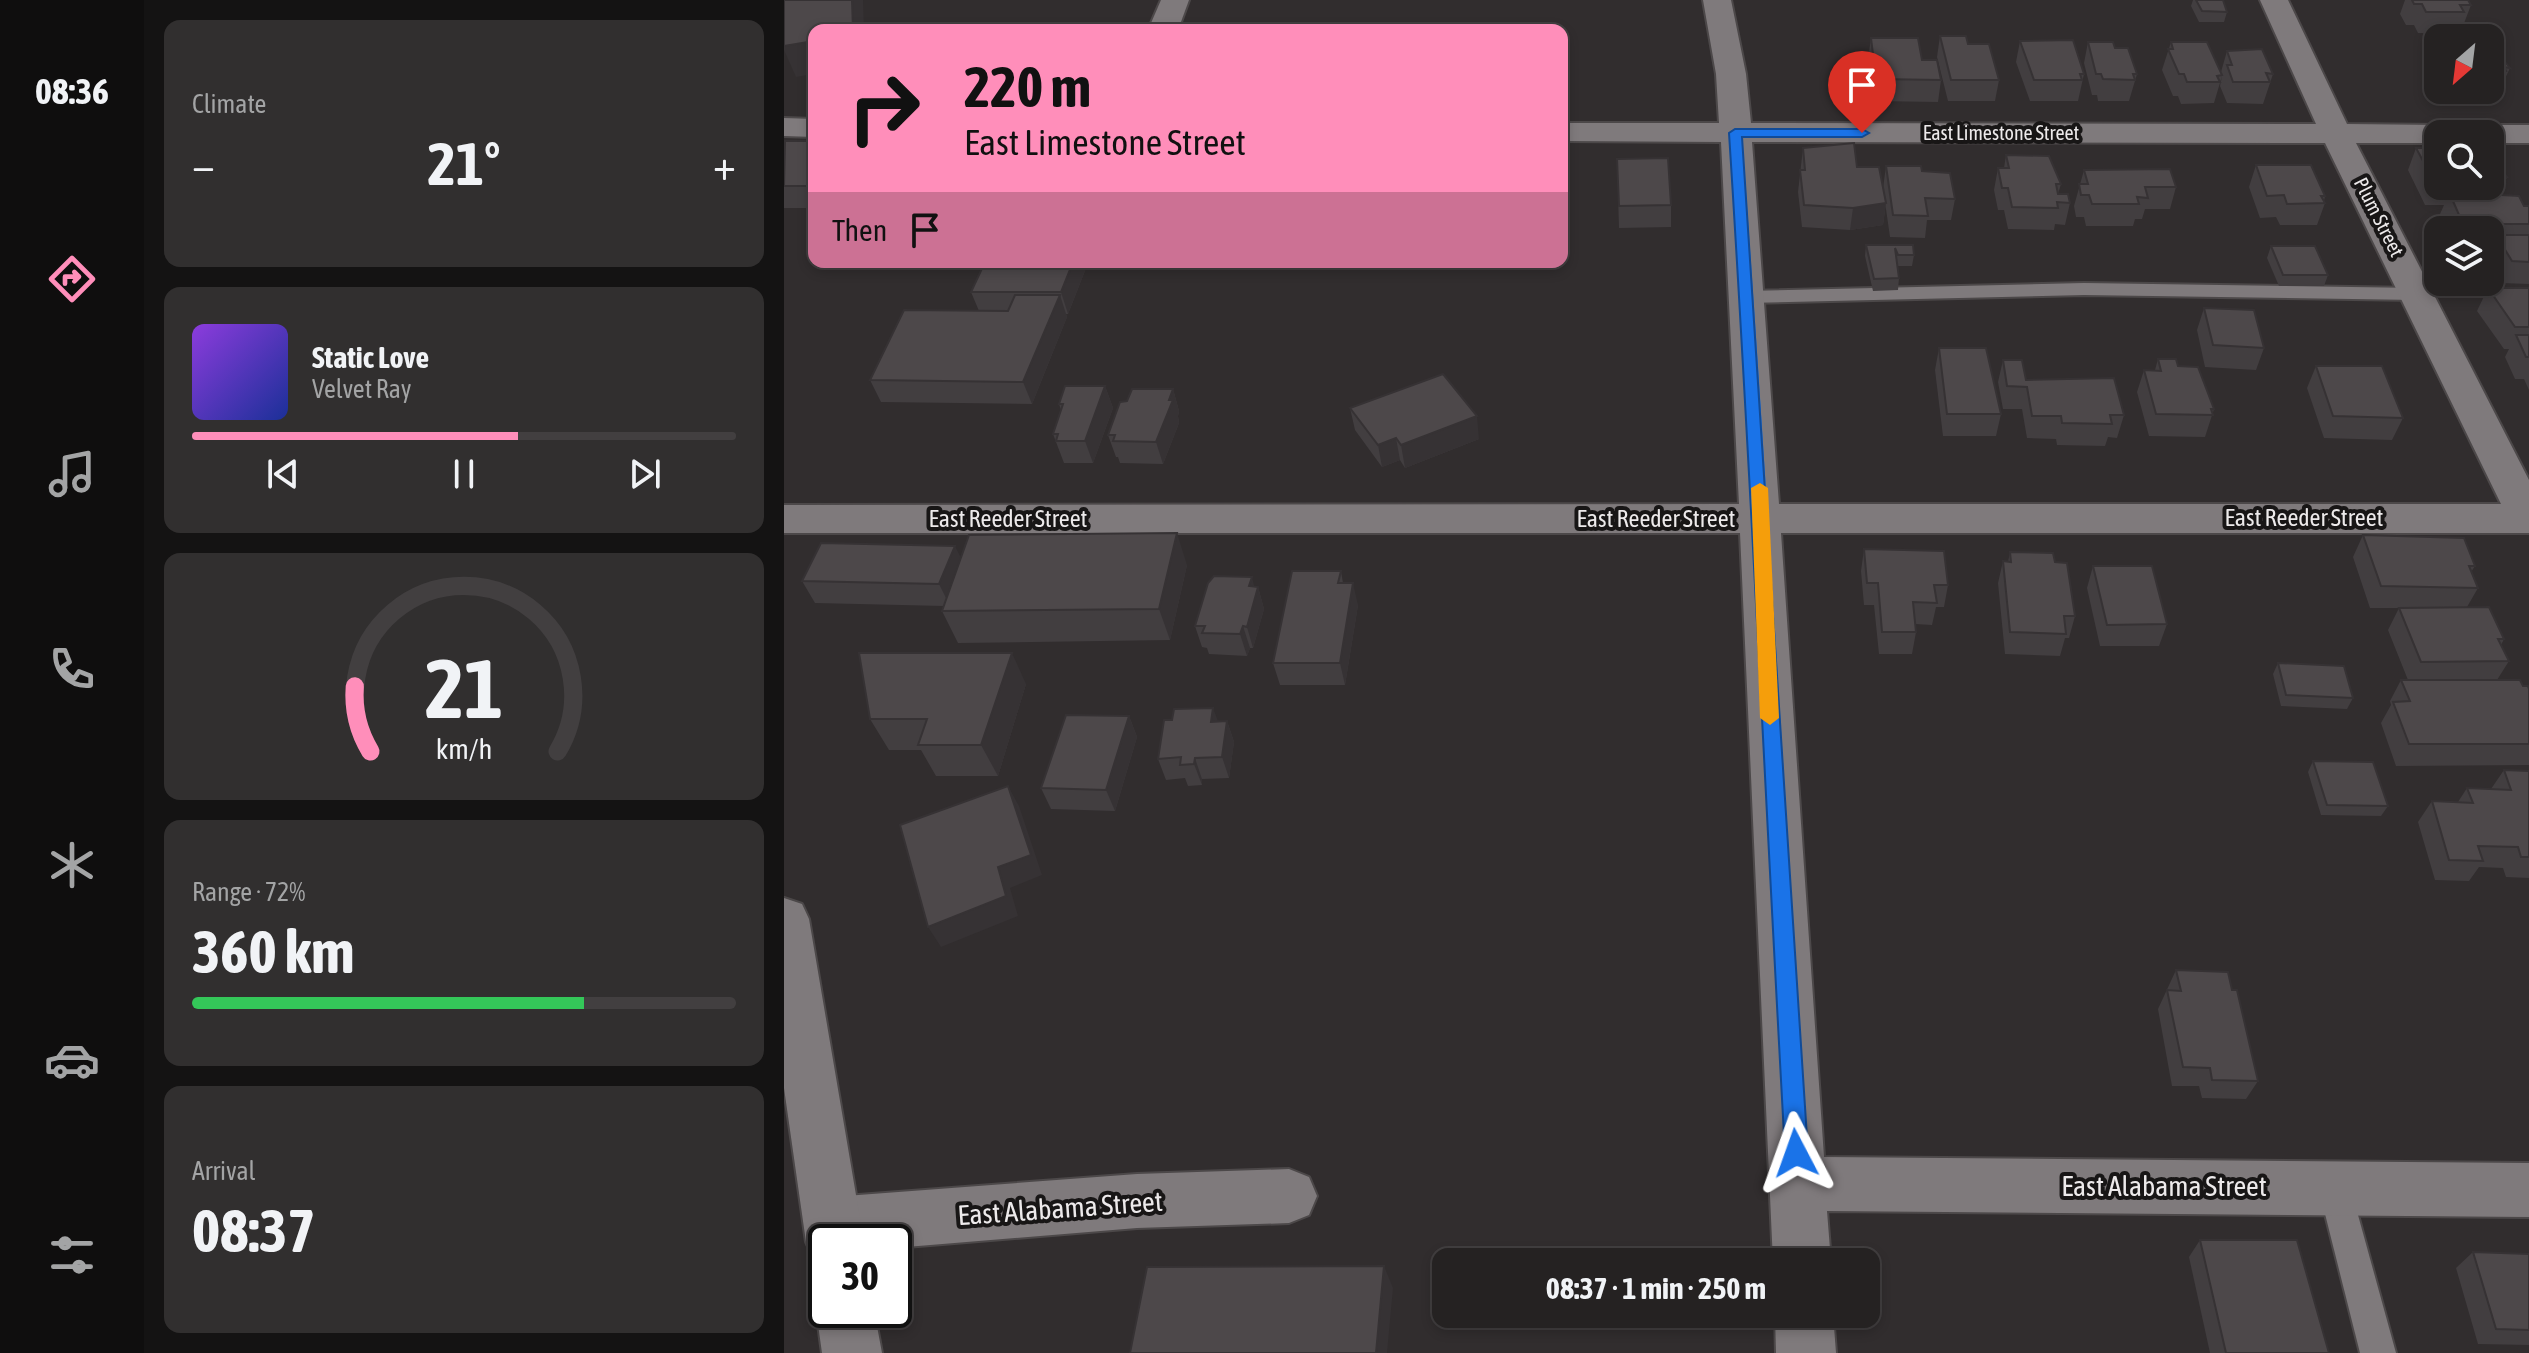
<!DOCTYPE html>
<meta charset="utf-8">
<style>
body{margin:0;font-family:"Asap Condensed",sans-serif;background:#312f2f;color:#f1f3f6;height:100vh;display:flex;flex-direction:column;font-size:30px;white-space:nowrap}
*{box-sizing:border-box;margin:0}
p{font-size:26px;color:#a3a4a5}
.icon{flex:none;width:44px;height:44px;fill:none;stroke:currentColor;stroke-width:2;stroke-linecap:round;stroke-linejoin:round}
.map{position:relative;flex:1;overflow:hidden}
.drawer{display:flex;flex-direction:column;gap:20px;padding:20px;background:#141313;width:640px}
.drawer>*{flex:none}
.top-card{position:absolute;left:24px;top:24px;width:760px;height:244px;border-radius:16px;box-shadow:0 4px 12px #0003,0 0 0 2px #423f40;background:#ff8eba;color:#111;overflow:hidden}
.needle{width:52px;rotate:208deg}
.buttons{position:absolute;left:1640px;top:24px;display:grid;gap:16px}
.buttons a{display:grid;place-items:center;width:80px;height:80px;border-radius:16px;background:#252222;box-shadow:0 4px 12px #0003,0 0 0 2px #423f40;font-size:40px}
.speed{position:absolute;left:24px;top:1224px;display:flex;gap:16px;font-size:40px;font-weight:700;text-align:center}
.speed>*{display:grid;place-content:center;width:104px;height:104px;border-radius:50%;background:#252222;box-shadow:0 4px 12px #0003,0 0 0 2px #423f40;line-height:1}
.speed .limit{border:4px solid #111;border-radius:12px;background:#fff;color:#111}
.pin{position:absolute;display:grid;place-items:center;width:68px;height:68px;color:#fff;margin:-82px -34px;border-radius:50% 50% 50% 0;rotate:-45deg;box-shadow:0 0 8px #0007}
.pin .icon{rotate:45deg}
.me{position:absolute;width:88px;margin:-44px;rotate:356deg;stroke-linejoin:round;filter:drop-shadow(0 0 6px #0008)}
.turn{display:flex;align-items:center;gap:28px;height:168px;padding:0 24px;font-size:36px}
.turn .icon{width:104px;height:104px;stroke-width:2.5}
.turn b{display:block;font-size:56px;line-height:68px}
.then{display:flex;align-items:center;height:76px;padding:0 24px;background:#0003;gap:16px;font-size:30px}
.big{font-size:60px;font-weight:700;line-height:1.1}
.drawer .card{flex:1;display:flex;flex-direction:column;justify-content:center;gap:12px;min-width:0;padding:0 28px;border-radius:16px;background:#312f2f}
.drawer .dial{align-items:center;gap:0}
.dial svg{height:208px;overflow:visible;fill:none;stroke:#423f40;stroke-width:7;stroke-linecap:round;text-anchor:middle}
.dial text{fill:#f1f3f6;stroke:none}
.song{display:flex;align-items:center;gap:24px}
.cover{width:96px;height:96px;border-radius:12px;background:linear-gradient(135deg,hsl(270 70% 55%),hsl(230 70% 35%))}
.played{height:8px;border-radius:4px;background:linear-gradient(90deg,#ff8eba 60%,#423f40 60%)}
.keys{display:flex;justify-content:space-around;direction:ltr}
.heat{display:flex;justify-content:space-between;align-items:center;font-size:44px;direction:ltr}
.charge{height:12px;border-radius:6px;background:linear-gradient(90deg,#34c759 72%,#423f40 0)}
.trip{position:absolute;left:648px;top:1248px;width:448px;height:80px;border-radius:16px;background:#252222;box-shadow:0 4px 12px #0003,0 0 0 2px #423f40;font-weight:700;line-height:80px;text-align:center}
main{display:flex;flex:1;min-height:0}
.tabs{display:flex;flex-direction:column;width:144px;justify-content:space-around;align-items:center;background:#0f0e0e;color:#a3a4a5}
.tabs .icon{width:56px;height:56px}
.tabs .current{color:#ff8eba}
.tabs b{font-size:36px;color:#f1f3f6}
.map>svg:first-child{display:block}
</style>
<main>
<nav class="tabs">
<b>08:36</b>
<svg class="icon current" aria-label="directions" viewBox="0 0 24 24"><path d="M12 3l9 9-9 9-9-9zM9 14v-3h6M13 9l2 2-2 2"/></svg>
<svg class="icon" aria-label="music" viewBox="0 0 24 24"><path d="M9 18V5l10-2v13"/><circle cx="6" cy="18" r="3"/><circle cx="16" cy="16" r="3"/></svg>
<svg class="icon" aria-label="phone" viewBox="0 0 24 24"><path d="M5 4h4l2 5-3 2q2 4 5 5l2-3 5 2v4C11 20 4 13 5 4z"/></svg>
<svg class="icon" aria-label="climate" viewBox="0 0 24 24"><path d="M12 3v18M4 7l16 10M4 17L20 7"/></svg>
<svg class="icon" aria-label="car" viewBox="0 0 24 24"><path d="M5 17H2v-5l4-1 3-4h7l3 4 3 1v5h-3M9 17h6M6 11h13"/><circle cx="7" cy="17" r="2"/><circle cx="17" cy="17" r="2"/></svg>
<svg class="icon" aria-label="filters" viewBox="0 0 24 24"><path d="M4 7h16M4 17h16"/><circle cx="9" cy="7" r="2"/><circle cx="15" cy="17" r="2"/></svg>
</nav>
<section class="drawer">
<div class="card"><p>Climate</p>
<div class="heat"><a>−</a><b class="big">21°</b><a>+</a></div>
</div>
<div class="card">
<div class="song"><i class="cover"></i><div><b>Static Love</b><p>Velvet Ray</p></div></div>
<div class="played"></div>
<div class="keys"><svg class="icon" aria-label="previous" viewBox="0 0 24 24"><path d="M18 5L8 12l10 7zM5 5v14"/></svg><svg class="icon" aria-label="pause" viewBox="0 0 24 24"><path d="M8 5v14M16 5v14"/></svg><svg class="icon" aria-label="next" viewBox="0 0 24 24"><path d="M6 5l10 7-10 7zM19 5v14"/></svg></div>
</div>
<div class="card dial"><svg viewBox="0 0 100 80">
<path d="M14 69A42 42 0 1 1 86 69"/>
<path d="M14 69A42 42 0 0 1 8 44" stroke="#ff8eba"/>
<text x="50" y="56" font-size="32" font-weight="700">21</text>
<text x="50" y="72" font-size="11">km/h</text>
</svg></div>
<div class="card"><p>Range · 72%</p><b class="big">360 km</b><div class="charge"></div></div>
<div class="card"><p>Arrival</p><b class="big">08:37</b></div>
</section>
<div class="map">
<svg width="1745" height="1353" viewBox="0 0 1745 1353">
<rect width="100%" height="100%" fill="#312d2e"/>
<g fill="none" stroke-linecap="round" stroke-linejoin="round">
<defs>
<g id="service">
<polygon points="1300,283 1634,288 1644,294 1634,300 1300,295 962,303 952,297 962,291"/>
<polygon points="1550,1170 1562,1175 1566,1186 1612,1353 1576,1353 1534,1186 1538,1175"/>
</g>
<g id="minor">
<polygon points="377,0 405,0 394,30 364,30"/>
<path d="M919 0H947L962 74 967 123 1532 124 1476 0H1504L1563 124 1656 125 1667 127 1672 134H1654V143H1572L1745 480V533H997L1040 1157 1745 1163V1217L1043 1211 1047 1262H989L956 533H0V505L955 504 937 142 778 141V123H935L932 74ZM968 142 1541 143 1717 504H995Z"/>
<polygon points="0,118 30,119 30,137 0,136"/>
<polygon points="1706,125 1745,125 1745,143 1706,143 1706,134 1690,134 1695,127"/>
<polygon points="505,1169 525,1177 533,1196 525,1215 505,1223 353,1228 110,1248 110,1242 42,1242 42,1250 28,1245 20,1225 28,1205 48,1197 353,1174"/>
<polygon points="991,1314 1049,1314 1052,1353 992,1353"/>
</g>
<g id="tertiary">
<polygon points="0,898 18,904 25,919 80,1242 42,1242 42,1267 31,1262 22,1242 0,1088"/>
<polygon points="42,1289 42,1310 90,1310 98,1353 38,1353 32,1310"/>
</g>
</defs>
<use href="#service" stroke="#4c4849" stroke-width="4"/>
<use href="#minor" stroke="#4c4849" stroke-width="4"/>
<use href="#tertiary" stroke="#4c4849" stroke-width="4"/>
<use href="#service" fill="#7f7a7c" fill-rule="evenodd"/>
<use href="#minor" fill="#7f7a7c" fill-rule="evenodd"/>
<use href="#tertiary" fill="#7f7a7c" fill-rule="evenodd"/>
</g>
<g fill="#423e40">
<polygon points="1409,0 1439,0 1443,12 1440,22 1415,22 1407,6"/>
<polygon points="1621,0 1684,0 1687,5 1679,26 1674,26 1671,33 1634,33 1630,25 1622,25 1616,14"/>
<polygon points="1156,36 1184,44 1215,80 1211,101 1164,101 1153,57"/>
<polygon points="1087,38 1138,60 1157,80 1154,102 1090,101 1084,59"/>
<polygon points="1236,41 1300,74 1294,101 1246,101 1232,62"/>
<polygon points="1304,42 1331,48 1353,74 1345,101 1314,101 1313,95 1308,95 1300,63"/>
<polygon points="1387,42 1437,72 1443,51 1489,74 1479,104 1443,103 1436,86 1438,76 1430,103 1397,104 1394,96 1389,96 1378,70"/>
<polygon points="1706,43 1726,68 1716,89 1715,89 1713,93 1683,92 1678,90 1706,90"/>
<polygon points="30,141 30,208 0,208 0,142"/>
<polygon points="1019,148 1073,167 1102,203 1099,225 1066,230 1018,227 1014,192"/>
<polygon points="1632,148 1654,148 1654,186 1706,186 1706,159 1723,177 1716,195 1740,206 1745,206 1745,284 1717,283 1706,264 1706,230 1663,230 1656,214 1660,205 1641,205 1624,170"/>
<polygon points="1222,155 1277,184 1274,194 1286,203 1281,225 1271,224 1270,230 1224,229 1220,210 1214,210 1210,190 1214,168 1220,168"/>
<polygon points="833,159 887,205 887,227 835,228"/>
<polygon points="1472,165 1541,196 1540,201 1541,203 1533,225 1496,225 1492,217 1476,218 1465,187"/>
<polygon points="1102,166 1138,171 1171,199 1167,220 1143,220 1141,238 1106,237 1099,188"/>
<polygon points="1300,170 1392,187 1386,209 1361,209 1358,219 1351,219 1349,226 1302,226 1300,217 1292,217 1290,206"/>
<polygon points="778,183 781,183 783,205 781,226 778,226"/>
<polygon points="1082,245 1130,255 1128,266 1114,266 1115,278 1114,290 1089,291 1081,256"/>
<polygon points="1487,246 1544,275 1540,286 1495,286 1483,258"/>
<polygon points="742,262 776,262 776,265 743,265"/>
<polygon points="304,263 284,314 282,314 283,317 248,404 97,402 86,380 195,311 187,292"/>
<polygon points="1704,288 1745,288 1745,390 1740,379 1731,379 1721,357 1725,349 1720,349 1693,311"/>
<polygon points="1420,308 1480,348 1472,370 1421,367 1413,330"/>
<polygon points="1155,348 1217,414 1212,436 1159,436 1151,370"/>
<polygon points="1374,359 1394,366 1430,409 1421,437 1365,436 1353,392 1360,370 1371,370"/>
<polygon points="1219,360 1242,380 1340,415 1333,438 1324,437 1321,446 1273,445 1272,439 1243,438 1238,409 1219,409 1214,382"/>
<polygon points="1532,366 1619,418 1608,440 1540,438 1523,388"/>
<polygon points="321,386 329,408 309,463 280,463 269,434 277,410 275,404"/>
<polygon points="389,389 395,411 394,416 395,423 379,464 336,463 334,457 332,457 324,435"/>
<polygon points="566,408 695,439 621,468 616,460 598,467 571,430"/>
<polygon points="1579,535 1691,566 1687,572 1694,588 1683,607 1720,639 1717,645 1725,661 1713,680 1745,689 1745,765 1612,766 1597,723 1607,705 1606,701 1617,680 1624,680 1604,630 1615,608 1586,608 1569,557"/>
<polygon points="1080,549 1164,585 1160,607 1152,607 1148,625 1131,624 1132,632 1128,654 1095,654 1090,605 1080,605 1077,571"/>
<polygon points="1226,552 1271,562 1291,616 1285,638 1281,638 1276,656 1221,654 1214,583 1219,561 1224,562"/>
<polygon points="403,565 386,640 174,643 158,611 160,606 31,603 18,581"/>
<polygon points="1309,566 1383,624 1375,646 1316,646 1303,588"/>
<polygon points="557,571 559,583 574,605 561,685 496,685 489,663"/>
<polygon points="470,586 474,587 480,609 469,648 466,648 463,656 425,654 423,648 418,647 411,626"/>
<polygon points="1494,663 1569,698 1563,709 1497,706 1489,674"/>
<polygon points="242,684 214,776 152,776 137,750 105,750 86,719"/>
<polygon points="345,716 353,737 331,811 267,809 257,788"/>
<polygon points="388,720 443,721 450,742 445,778 418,779 418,785 404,786 401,778 382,780 374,759"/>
<polygon points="1529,761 1604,806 1597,816 1537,815 1524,772"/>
<polygon points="1720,770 1745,771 1745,878 1722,877 1719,868 1695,867 1685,881 1651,880 1634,822 1648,801 1674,802 1683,788 1707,789"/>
<polygon points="1392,970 1448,990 1474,1081 1462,1099 1418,1098 1415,1086 1388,1086 1374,1009"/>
<polygon points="1416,1240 1545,1353 1426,1353 1405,1257"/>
<polygon points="1689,1252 1745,1254 1745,1345 1694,1344 1672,1268"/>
</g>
<g fill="#363234">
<polygon points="68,0 79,0 80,30 69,30"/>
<polygon points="30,41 30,74 12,77 0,50 0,46"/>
<polygon points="781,183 783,205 781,226 780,204"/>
<polygon points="1102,203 1099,225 1066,230 1069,208"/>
<polygon points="289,262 304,262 304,263 284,314 277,292"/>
<polygon points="276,295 283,317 248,404 239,382"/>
<polygon points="321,386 329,408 309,463 301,441"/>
<polygon points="389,389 395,411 394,416 395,423 379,464 372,442"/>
<polygon points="693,416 695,439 621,468 617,445"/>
<polygon points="612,438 616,460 598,467 594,445"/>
<polygon points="393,533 403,565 386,640 375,609"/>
<polygon points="171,546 182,568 166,606 155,584"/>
<polygon points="468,577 472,593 474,587 480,609 469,648 463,627 465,586"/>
<polygon points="569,583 574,605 561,685 556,663"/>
<polygon points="459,626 466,648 463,656 456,634"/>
<polygon points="228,653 242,684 214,776 197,745"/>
<polygon points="429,708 437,729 427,722"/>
<polygon points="345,716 353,737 331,811 322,790"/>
<polygon points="443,721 450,742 445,778 438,757"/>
<polygon points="411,758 418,779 418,785 410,764"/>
<polygon points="224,786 235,806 258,875 226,888 234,916 157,947 144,927 214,867"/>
<polygon points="600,1266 609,1288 603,1353 592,1353"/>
</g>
<g fill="#4d484a" stroke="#363234" stroke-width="2">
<polygon points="0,0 68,0 69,30 30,30 30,41 0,46"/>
<polygon points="1412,0 1439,0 1443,12 1418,11"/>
<polygon points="1628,0 1684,0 1687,5 1676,5 1680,12 1642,12 1638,4 1630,4"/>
<polygon points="731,27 753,27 752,30 731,30"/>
<polygon points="1156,36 1182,36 1184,44 1205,44 1215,80 1167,80"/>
<polygon points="1087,38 1134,38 1138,60 1153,60 1157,80 1092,79"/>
<polygon points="1289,40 1300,74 1296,74 1298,80 1250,80 1236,41"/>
<polygon points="1304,42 1329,42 1331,48 1344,48 1353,74 1349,74 1351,80 1319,79 1317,74 1312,74"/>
<polygon points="1387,42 1423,42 1438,75 1433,76 1436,82 1403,82 1400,74 1395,74 1384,49 1389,49"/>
<polygon points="1706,43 1726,68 1720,67 1722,71 1706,71"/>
<polygon points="1478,49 1489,74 1482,73 1486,82 1449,82 1443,65 1448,65 1443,51"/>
<polygon points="1,141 30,141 30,186 0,186"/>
<polygon points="1070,143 1073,167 1095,167 1102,203 1069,208 1020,205 1016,170 1021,170 1019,148"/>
<polygon points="1632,148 1654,148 1654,183 1651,183"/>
<polygon points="1222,155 1265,156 1277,184 1272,184 1274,194 1284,194 1286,203 1273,202 1274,208 1228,207 1224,188 1218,188 1214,168 1225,168"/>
<polygon points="884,158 887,205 835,206 833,159"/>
<polygon points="1706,159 1709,159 1723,177 1718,177 1721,183 1706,183"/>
<polygon points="1472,165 1527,165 1541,196 1537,196 1541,203 1503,204 1500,195 1483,196"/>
<polygon points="1102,166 1137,166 1138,171 1166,173 1171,199 1141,198 1144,216 1109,215"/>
<polygon points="1386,169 1392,187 1361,187 1364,198 1353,197 1355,204 1308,204 1305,195 1297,195 1295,184 1304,184 1300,170"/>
<polygon points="778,183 781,183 780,204 778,204"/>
<polygon points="1665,192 1735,196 1740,206 1745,206 1745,224 1679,224"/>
<polygon points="1712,235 1745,235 1745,262 1728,261"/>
<polygon points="1082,245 1129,245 1130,255 1114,255 1111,248 1115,278 1090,279"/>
<polygon points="1487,246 1531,246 1544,275 1499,275"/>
<polygon points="201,262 289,262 277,292 187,292"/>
<polygon points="1704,288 1745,288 1745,327 1731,327"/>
<polygon points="231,295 276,295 239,382 86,380 120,310 224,311"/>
<polygon points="1420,308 1470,310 1480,348 1429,345"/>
<polygon points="1732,335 1745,335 1745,357 1742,357"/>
<polygon points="1155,348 1202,348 1217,414 1163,414"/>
<polygon points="1374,359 1392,359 1394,366 1414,367 1430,409 1427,409 1429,415 1372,414 1360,370 1377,371"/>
<polygon points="1219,360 1238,360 1242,380 1330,378 1340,415 1326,415 1328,424 1278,423 1277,416 1248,416 1243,387 1223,386"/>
<polygon points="1532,366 1598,366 1619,418 1549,416"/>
<polygon points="659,374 693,416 617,445 612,438 594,445 566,408"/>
<polygon points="281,386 321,386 301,441 272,441 274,434 269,434 279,404 275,404"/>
<polygon points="348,389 389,389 385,400 389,400 372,442 329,441 331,435 324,435 336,402 343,401"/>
<polygon points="393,533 375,609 158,611 185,535"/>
<polygon points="1579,535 1680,538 1691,566 1685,566 1694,588 1597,586"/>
<polygon points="37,543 171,546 155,584 18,581"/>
<polygon points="1080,549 1160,551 1164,585 1150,585 1153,603 1129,602 1132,632 1098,632 1094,583 1083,583"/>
<polygon points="1226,552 1269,553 1271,562 1283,563 1291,616 1280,616 1282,634 1226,632 1219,561 1227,562"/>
<polygon points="1309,566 1368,566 1383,624 1323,625"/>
<polygon points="508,571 557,571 554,583 569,583 556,663 489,663"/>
<polygon points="430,576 468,577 465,586 474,587 463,627 459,626 456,634 418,633 421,626 411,626 424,583"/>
<polygon points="1705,607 1720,639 1714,639 1725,661 1637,662 1615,608"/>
<polygon points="75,653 228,653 197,745 134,745 143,719 86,719"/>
<polygon points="1494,663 1560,666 1569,698 1502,695"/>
<polygon points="1617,680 1736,680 1739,686 1744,686 1745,689 1745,744 1625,744 1609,702 1626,701"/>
<polygon points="429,708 427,722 443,721 438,757 411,758 410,764 396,765 397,757 374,759 380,720 388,720 390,709"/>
<polygon points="282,715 345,716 322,790 257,788"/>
<polygon points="1529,761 1589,762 1604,806 1543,805"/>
<polygon points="1720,770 1745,771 1745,857 1737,857 1734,847 1694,846 1699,861 1665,860 1648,801 1689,803 1683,788 1727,790"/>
<polygon points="224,786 247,855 214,867 222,896 144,927 116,825"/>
<polygon points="1392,970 1444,972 1448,990 1453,990 1474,1081 1428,1080 1426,1068 1399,1067 1383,990 1397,991"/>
<polygon points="1416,1240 1513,1240 1545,1353 1442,1353"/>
<polygon points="1689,1252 1745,1254 1745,1330 1712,1329"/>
<polygon points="600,1266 592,1353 346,1353 363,1267"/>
</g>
<path fill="#1a73e8" stroke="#114b97" stroke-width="2" d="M951 129H1078L1085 133 1078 137H958C983 475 1001 814 1024 1153L1020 1161 1012 1164 1004 1161 1001 1153C982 813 967 473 945 133Z"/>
<polygon fill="#f59e0b" points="976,483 984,488 995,718 986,725 976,718 967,488"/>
<g text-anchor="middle" stroke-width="8" stroke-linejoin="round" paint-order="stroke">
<g font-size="20" fill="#edeaeb" stroke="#181616">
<text x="1217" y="140">East Limestone Street</text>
<text transform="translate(1595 217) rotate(63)" y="7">Plum Street</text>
</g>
<g font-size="24" fill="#edeaeb" stroke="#181616">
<text x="1520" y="526">East Reeder Street</text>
<text x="224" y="527">East Reeder Street</text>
<text x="872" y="527">East Reeder Street</text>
</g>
<g font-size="28" fill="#edeaeb" stroke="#181616">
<text x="1380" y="1196">East Alabama Street</text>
<text transform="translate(276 1208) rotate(-4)" y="10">East Alabama Street</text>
</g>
</g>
</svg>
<div class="buttons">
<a><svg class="needle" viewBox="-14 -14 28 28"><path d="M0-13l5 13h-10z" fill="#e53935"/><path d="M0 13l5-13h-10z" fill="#a3a4a5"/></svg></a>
<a><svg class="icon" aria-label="search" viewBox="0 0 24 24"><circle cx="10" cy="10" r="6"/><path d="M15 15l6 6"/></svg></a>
<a><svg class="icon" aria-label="layers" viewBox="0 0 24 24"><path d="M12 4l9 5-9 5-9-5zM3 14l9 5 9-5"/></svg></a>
</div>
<div class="speed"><div class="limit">30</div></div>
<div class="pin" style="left:1078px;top:133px;background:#d93025"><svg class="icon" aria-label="arrive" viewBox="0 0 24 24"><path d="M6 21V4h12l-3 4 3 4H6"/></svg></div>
<svg class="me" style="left:1012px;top:1153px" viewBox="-20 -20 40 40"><path d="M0-17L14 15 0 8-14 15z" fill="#1a73e8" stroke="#fff" stroke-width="4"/></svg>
<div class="trip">08:37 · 1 min · 250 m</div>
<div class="top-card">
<div class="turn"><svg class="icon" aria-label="right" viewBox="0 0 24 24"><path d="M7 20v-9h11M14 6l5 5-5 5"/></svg><div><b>220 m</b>East Limestone Street</div></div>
<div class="then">Then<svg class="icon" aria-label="arrive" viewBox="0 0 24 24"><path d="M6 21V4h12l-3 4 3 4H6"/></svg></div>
</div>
</div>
</main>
